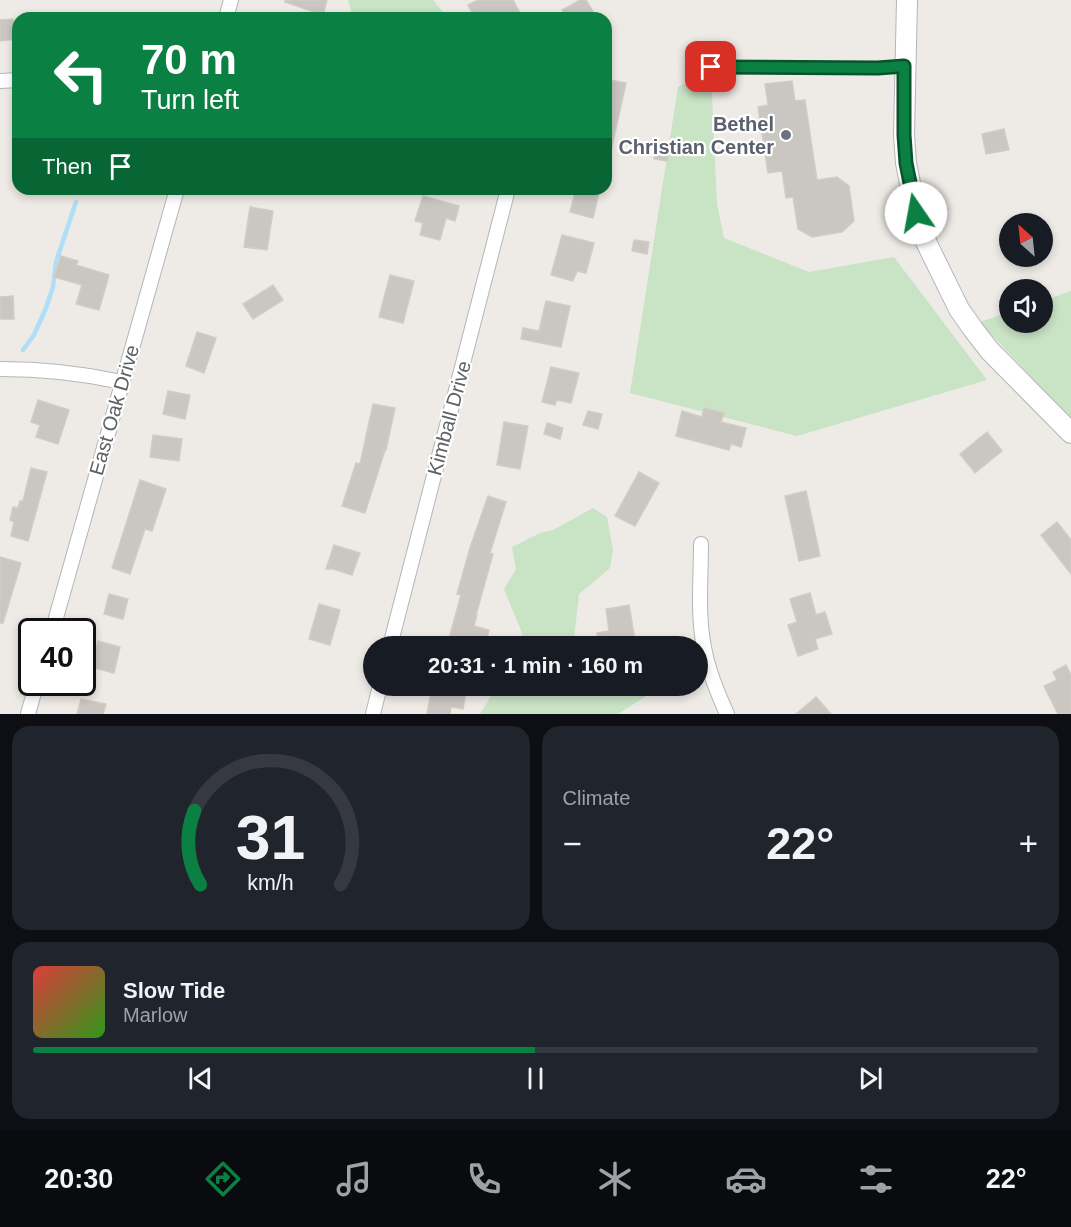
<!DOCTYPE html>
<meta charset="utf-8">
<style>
body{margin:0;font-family:Helvetica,sans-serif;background:#20242c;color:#f1f3f6;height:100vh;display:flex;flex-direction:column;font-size:22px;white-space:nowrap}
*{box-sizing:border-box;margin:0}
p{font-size:20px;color:#9ea1a6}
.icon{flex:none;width:33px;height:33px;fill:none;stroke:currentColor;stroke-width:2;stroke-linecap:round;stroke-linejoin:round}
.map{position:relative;height:714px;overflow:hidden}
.side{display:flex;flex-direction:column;gap:12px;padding:12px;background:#0d0f14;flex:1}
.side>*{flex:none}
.hud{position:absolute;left:12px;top:12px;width:600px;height:183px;border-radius:18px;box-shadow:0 3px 9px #0003;background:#0b8043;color:#fff;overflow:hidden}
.needle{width:39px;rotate:333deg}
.buttons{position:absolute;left:999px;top:213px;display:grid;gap:12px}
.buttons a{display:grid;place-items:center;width:54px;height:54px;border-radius:50%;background:#171b24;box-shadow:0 3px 9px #0003;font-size:30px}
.speed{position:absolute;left:18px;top:618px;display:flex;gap:12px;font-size:30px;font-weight:700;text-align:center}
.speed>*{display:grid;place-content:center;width:78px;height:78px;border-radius:50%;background:#171b24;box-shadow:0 3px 9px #0003;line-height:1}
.speed .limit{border:3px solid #111;border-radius:9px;background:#fff;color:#111}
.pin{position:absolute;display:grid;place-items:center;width:51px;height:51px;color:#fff;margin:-26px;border-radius:12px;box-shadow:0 3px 9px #0006}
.me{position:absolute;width:66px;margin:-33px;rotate:348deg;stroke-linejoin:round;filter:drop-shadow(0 0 4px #0008)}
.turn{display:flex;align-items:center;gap:21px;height:126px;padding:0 30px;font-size:27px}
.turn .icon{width:78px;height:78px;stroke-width:2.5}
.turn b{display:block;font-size:42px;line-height:51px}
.then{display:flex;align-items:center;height:57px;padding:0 30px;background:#0003;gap:12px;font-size:22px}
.big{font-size:45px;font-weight:800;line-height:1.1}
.side .widget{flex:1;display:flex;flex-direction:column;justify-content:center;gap:9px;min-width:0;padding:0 21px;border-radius:18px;background:#20242c}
.side .dial{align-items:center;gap:0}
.dial svg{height:156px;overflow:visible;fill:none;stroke:#363941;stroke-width:7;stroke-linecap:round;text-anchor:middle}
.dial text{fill:#f1f3f6;stroke:none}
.song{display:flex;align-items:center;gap:18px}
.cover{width:72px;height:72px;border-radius:9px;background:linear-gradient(135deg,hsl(0 70% 55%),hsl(110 70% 35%))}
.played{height:6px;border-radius:3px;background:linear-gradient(90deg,#0b8043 50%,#363941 50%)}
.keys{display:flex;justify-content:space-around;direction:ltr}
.heat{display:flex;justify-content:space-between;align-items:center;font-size:33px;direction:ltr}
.side .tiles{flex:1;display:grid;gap:12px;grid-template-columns:1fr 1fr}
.widget:last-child{grid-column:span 2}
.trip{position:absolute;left:363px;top:636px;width:345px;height:60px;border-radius:30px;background:#171b24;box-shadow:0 3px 9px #0003;font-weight:800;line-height:60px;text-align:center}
.tab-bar{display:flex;height:96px;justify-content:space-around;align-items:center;background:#090b0e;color:#9ea1a6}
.tab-bar .icon{width:42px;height:42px}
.tab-bar .selected{color:#0b8043}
.tab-bar b{font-size:27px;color:#f1f3f6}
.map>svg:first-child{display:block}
</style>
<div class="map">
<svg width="1071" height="714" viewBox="0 0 1071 714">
<rect width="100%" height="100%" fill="#eeebe6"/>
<g fill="#c9e3c5">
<polygon points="348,0 433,0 448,18 353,18"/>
<polygon points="711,73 717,204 724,238 809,272 894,257 987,380 797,436 630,393 678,87"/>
<polygon points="1071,291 1071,420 980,322 1009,312 1010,322 1042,322 1043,301"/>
<polygon points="593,508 607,517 613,550 610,568 579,594 574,639 575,646 524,646 522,633 504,589 516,569 512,547 540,533 553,530"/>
<polygon points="497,686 662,686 618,714 480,714"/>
</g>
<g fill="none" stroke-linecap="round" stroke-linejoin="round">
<polyline stroke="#aedff6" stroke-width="4.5" points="23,350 34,335 46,308 53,287 56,262 76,202"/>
</g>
<g fill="#cac6c2" stroke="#d2ccc5" stroke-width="1.5">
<polygon points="285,0 327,0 323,15 285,2"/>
<polygon points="478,0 513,0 520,13 509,18 475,18 468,5"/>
<polygon points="580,0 586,0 597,18 566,18 562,10"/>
<polygon points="13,19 15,39 0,41 0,20"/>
<polygon points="606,79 626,83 611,151 606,151"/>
<polygon points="792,81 795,101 805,100 817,180 837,177 849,186 854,221 842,232 812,237 798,229 793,197 786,198 782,171 768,173 758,107 768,105 765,84"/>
<polygon points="1004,129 1009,150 986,154 982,134"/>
<polygon points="657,144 670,145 667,161 654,159"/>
<polygon points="576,189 600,189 593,218 570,212"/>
<polygon points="423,196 459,206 455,221 446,218 440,240 420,235 423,223 415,221"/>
<polygon points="250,207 273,211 267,250 244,247"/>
<polygon points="562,235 594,243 586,273 577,271 573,281 551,275"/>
<polygon points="634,240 649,242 647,254 632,251"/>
<polygon points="61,256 78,261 76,265 109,275 99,310 76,304 82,285 54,277"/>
<polygon points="390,275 414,281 403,323 379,317"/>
<polygon points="273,285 283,300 253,319 243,304"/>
<polygon points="13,296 14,319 0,319 0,297"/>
<polygon points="546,301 570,306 561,347 521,339 523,328 539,331"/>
<polygon points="197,332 216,338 204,373 186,366"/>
<polygon points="551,367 579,373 571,403 557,400 555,405 542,402"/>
<polygon points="168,391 190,395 185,419 163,414"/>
<polygon points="38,400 69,410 58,444 36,437 40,425 31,422"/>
<polygon points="373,404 395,408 386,450 385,450 365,513 342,506 356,463 360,464"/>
<polygon points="704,408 724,413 721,422 746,428 741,447 731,444 729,450 676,436 682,411 702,417"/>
<polygon points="588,411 602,414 598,429 583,425"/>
<polygon points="504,422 528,426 520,469 497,465"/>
<polygon points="547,423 563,428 560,439 544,434"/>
<polygon points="987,432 1002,451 975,473 960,454"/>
<polygon points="153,435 182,439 179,461 150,457"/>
<polygon points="31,468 47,472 28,541 11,536 14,522 10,520 13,507 18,508 20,501 23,501"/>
<polygon points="639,472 659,483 635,526 615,516"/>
<polygon points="140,480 166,489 152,531 145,529 130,574 112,568"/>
<polygon points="806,491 820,556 799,561 785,496"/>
<polygon points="488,496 506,502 490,553 493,554 476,615 477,615 474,626 489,630 485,645 473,642 472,646 447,646 461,595 457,594 470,548"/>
<polygon points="1057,522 1071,540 1071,574 1041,535"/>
<polygon points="334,545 360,553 352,575 333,569 326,569"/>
<polygon points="0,557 21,563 3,623 0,623"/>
<polygon points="810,593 816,615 825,612 832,634 815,639 818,649 798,656 788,625 797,622 790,599"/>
<polygon points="109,594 128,599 123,619 104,614"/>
<polygon points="319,604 340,610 330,645 309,639"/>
<polygon points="629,605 636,646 599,646 597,633 609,631 606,609"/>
<polygon points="98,641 120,647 114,673 91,667"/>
<polygon points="1066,665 1071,675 1071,714 1058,714 1044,686 1057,680 1053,672"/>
<polygon points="432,686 467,686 463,709 451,707 450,714 427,714"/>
<polygon points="816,697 831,714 796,714"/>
<polygon points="81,699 106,704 103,714 77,714"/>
</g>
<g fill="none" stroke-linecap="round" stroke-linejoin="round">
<defs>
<polyline id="lane" points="711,67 878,68 904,66"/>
<g id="street">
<polyline points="226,18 231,0"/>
<polyline points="0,81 18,80"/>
<path d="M0 369C42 369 81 373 122 382"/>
<path d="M701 544C701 580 697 618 705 652 709 673 718 694 727 714"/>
<polyline points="52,632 177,189"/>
<polyline points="390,646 508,189"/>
<polyline points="28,714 37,682"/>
<polyline points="373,714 380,686"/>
</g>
<polyline id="secondary" points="907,0 904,135 906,163 916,213 927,244 959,309 973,329 990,351 1071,433"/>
</defs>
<use href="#lane" stroke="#b3b6b9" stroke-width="9"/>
<use href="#street" stroke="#b3b6b9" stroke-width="16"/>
<use href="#secondary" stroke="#b2b5b9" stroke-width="22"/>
<use href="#lane" stroke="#fff" stroke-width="7"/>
<use href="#street" stroke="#fff" stroke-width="14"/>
<use href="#secondary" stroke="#fff" stroke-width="20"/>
</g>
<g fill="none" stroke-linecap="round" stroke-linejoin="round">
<defs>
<polyline id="route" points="711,67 878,68 904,66 904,135 906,163 916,213"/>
</defs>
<use href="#route" stroke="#07532c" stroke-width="15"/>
<use href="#route" stroke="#0b8043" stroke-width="10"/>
</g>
<circle fill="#6b7280" stroke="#fff" stroke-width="2" cx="786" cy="135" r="6"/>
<g text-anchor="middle" stroke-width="4.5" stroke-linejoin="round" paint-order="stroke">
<g font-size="20" font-weight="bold" fill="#5b616d" stroke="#fff" text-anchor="end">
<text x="774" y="131">Bethel<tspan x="774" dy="23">Christian Center</tspan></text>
</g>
<g font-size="20" fill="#5e6165" stroke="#fff">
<text transform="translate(114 410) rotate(-74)" y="7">East Oak Drive</text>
<text transform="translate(449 418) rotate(-75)" y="7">Kimball Drive</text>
</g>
</g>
</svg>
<div class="buttons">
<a><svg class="needle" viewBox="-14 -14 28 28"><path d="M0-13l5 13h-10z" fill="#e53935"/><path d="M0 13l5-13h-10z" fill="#9ea1a6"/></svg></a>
<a><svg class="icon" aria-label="sound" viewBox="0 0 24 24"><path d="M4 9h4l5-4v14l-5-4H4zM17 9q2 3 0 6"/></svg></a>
</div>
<div class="speed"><div class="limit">40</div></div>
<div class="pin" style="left:711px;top:67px;background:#d93025"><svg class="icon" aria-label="arrive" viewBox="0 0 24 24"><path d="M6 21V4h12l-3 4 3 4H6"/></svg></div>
<svg class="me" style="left:916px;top:213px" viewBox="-20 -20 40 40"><circle r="19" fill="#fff"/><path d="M0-13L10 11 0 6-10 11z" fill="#0b8043"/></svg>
<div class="trip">20:31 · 1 min · 160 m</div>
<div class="hud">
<div class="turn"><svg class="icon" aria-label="left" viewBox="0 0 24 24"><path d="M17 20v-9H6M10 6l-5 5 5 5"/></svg><div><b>70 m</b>Turn left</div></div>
<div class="then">Then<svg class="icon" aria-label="arrive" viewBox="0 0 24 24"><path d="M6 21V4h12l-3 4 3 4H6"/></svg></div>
</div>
</div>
<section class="side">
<div class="tiles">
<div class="widget dial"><svg viewBox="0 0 100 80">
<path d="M14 69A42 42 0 1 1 86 69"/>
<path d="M14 69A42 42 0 0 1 11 31" stroke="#0b8043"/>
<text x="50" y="56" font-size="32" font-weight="700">31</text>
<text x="50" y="72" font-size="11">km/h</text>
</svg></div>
<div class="widget"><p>Climate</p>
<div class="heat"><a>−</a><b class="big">22°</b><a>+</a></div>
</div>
<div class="widget">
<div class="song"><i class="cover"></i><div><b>Slow Tide</b><p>Marlow</p></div></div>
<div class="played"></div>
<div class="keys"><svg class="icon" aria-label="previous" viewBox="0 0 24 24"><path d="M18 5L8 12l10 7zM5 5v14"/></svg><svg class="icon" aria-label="pause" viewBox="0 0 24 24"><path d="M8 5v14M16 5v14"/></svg><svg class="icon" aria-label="next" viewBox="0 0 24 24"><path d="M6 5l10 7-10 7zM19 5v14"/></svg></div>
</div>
</div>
</section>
<nav class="tab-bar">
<b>20:30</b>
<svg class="icon selected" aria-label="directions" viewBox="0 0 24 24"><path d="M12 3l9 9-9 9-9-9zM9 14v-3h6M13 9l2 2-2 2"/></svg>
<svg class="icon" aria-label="music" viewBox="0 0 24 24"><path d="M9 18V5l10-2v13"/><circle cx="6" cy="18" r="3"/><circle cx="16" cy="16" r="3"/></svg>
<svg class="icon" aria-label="phone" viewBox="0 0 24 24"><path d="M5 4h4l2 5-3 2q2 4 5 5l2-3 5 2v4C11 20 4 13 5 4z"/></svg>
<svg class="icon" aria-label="climate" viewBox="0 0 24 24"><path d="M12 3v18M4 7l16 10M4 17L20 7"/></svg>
<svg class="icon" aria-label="car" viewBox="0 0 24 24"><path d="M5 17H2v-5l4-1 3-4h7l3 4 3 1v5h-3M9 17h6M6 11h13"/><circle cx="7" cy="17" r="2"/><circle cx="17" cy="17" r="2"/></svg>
<svg class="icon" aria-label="filters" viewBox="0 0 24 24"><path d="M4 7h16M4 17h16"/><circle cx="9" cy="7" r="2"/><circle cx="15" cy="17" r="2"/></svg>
<b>22°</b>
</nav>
